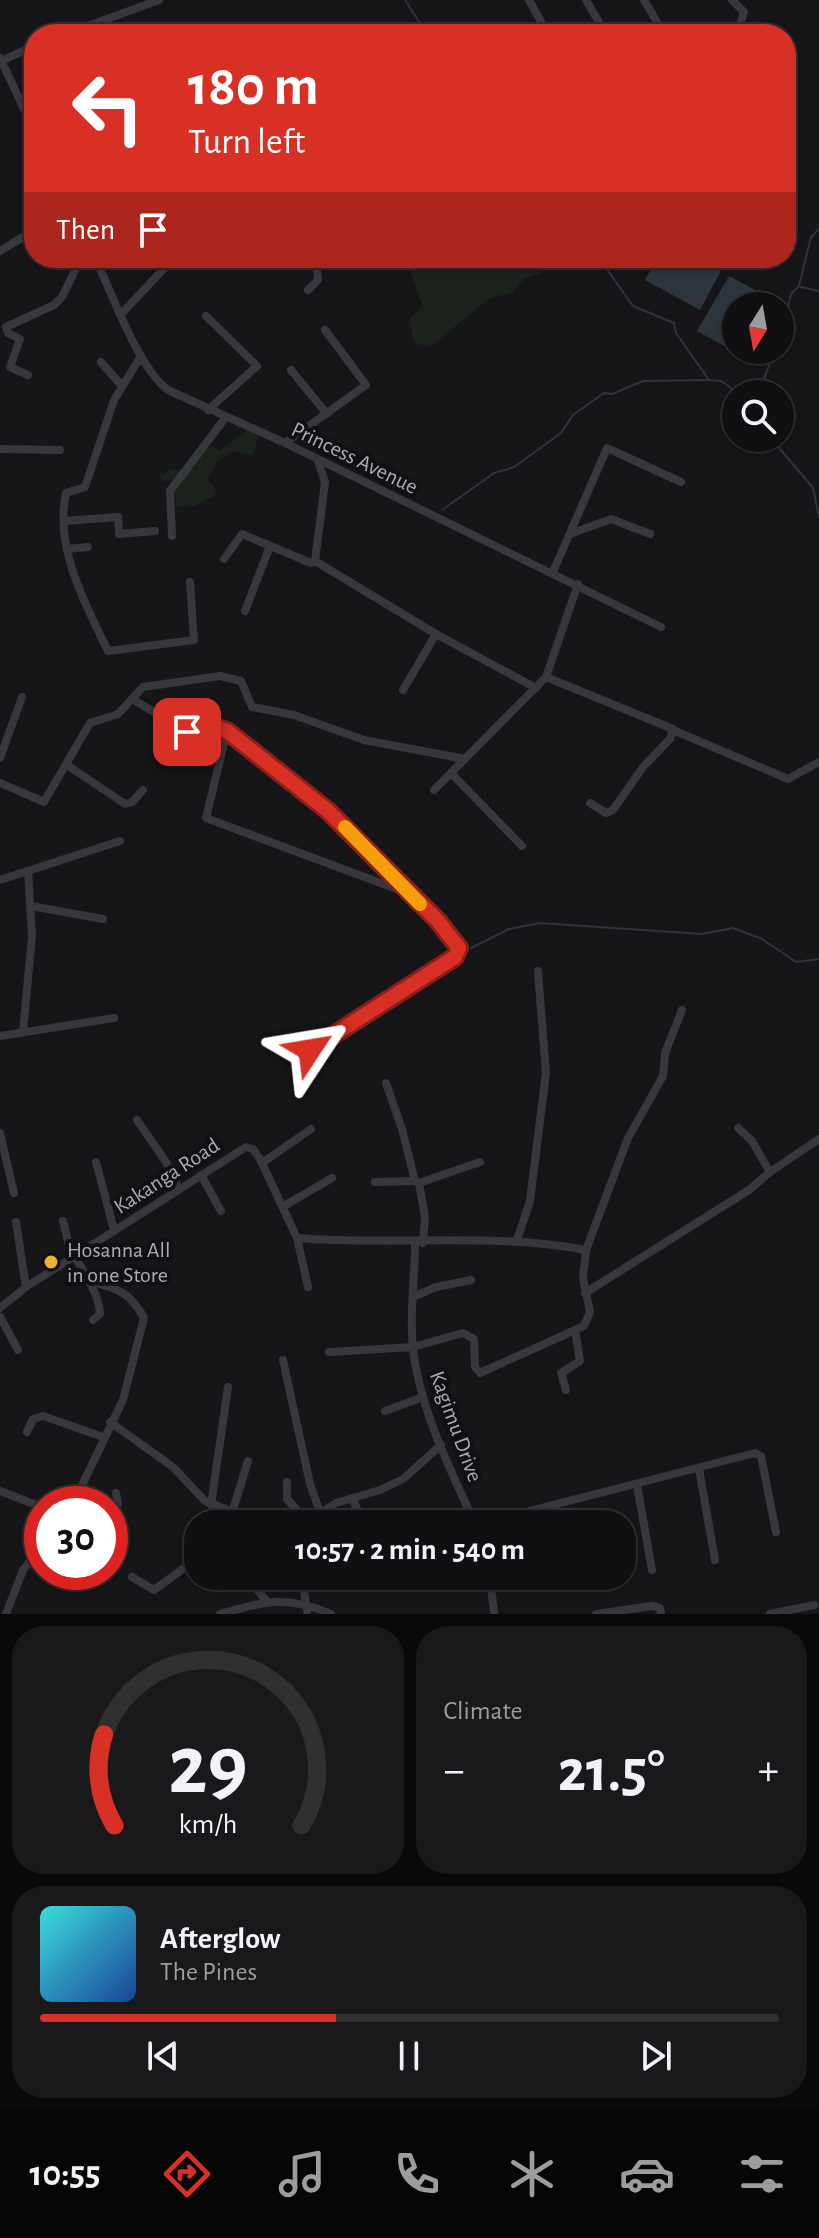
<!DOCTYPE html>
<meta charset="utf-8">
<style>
body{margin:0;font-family:"Alegreya Sans",sans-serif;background:#19191b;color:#f1f3f6;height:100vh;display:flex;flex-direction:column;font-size:30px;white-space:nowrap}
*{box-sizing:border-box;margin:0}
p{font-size:26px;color:#9c9d9f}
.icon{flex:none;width:44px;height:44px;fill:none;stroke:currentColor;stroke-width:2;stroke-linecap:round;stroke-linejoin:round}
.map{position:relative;height:1614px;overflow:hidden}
.side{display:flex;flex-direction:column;gap:12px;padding:12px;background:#09090a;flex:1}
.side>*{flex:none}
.top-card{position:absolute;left:24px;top:24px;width:772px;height:244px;border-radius:32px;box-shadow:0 2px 6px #0004,0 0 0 2px #303032;background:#d93025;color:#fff;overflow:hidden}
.needle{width:52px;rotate:191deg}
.fabs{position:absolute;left:722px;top:292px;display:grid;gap:16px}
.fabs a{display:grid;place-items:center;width:72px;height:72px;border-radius:50%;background:#101012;box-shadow:0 2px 6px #0004,0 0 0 2px #303032;font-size:40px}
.speed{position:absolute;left:24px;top:1486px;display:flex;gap:16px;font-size:40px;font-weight:700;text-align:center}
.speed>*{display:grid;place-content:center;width:104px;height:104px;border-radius:50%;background:#101012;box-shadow:0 2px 6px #0004,0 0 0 2px #303032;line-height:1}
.speed .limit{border:12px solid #d22;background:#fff;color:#111}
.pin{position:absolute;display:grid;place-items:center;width:68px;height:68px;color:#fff;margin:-34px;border-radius:16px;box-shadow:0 4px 12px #0006}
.me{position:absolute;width:88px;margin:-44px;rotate:57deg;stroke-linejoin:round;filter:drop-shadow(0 0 6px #0008)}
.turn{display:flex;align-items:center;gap:28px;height:168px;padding:0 32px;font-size:36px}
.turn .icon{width:104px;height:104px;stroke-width:2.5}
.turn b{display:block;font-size:56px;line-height:68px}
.then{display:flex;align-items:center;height:76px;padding:0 32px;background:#0003;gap:16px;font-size:30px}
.big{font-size:60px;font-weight:700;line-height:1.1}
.side .card{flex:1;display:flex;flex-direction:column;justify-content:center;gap:12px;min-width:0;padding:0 28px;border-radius:32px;background:#19191b}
.side .dial{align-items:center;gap:0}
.dial svg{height:208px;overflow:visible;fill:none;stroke:#303032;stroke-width:7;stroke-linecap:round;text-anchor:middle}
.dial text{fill:#f1f3f6;stroke:none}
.song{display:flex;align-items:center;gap:24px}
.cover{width:96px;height:96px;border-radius:12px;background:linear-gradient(135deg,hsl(180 70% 55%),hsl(220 70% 35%))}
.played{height:8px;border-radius:4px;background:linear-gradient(90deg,#d93025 40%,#303032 40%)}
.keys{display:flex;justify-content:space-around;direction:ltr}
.heat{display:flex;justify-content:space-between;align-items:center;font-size:44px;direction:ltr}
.side .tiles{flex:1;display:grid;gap:12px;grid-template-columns:1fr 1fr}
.card:last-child{grid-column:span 2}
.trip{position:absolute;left:184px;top:1510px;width:452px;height:80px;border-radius:32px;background:#101012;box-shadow:0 2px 6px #0004,0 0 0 2px #303032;font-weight:700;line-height:80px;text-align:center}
.dock{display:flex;height:128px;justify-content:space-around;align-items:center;background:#060607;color:#9c9d9f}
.dock .icon{width:56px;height:56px}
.dock .active{color:#d93025}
.dock b{font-size:36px;color:#f1f3f6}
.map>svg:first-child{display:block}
</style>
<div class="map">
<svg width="819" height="1614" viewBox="0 0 819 1614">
<rect width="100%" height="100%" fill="#161618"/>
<g fill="#1c231d">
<polygon points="405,258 556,258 542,273 525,278 511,293 490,298 430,347 414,343 409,320 423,306"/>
<polygon points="249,428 259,435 253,455 232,451 216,463 207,480 216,489 215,495 193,506 177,507 172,480 161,481 160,472 165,474 170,468 182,472 203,448 214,447 219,451"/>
</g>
<g fill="#2c353c">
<polygon points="657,258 697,258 721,271 700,310 645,280"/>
<polygon points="729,276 768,297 763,306 736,306 737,353 697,331"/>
</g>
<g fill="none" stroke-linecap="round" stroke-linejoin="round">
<g stroke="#2c353c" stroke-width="2">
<polyline points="405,0 427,34"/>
<polyline points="599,258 633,306 674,323 676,333 709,380 721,381 740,394"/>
<polyline points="801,287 819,291"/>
<polyline points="780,340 791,294 799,286 811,237 819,229"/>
<polyline points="758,394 775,350"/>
<polyline points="771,438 813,488 819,517"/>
<polyline points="442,510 494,473 514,467 561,433 573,415 604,393 612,394 643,381 709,380"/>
<polyline points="471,948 509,929 540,923 702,934 733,928 762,939 796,962 819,959"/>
</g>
<g stroke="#37383d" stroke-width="8">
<polyline points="529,0 548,34"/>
<polyline points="586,0 606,34"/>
<polyline points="644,0 664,34"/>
<polyline points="732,0 744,12 737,34"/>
<polyline points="66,34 159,0"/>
<polyline points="300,34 302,34"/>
<polyline points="0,58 34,130"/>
<polyline points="1,61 34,46"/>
<polyline points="22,105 34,101"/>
<polyline points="0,251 34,230"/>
<path d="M95 258C113 295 137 366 168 390L285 443 661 627"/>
<polyline points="308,290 318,280 317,265 313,258"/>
<polyline points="122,313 174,258"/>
<polyline points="206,316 257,366 208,410"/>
<path d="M141 356 114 400 85 487 66 493C54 548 85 603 108 651L194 640 190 582"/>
<polyline points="101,362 122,386"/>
<polyline points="291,370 327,414"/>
<polyline points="28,375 10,367 20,339 8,333 6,327 54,305 62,297 81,258"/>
<polyline points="285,443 366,385 325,330"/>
<polyline points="0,449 60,450"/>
<polyline points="65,521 118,517 119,534 155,531"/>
<polyline points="570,534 611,519 650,534"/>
<polyline points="172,536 170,491 226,417"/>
<polyline points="67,549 88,547"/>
<polyline points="224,559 242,534 311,563 315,561 436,634 536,688"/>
<polyline points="315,561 325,482 318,461"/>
<polyline points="553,572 607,448 681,482"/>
<polyline points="245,611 270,546"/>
<polyline points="546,677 673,729 670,739 643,767 613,810 606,813 590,803"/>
<polyline points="403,690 436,634"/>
<polyline points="134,700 187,732 218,728 227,731 327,810 438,921 459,948 455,957 310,1050"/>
<polyline points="673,730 788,779 819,762"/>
<polyline points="227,731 206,818 402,891"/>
<polyline points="0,758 22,697"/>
<polyline points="67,765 125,804 132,802 143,790"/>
<polyline points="451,773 522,846"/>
<polyline points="0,783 44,802 90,723 118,714 143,687 220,676 241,681 252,707 294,715 364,740 465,759"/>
<polyline points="434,790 546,677 578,584"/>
<polyline points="0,880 120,841"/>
<polyline points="31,906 103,919"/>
<polyline points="23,1032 32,936 28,871"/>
<polyline points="0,1036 114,1018"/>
<polyline points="386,1083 402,1129 415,1181 419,1183 425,1217 423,1243"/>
<polyline points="137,1120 166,1162 179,1189"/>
<polyline points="0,1133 14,1193"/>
<polyline points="96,1162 114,1230"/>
<polyline points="262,1163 311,1129"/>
<polyline points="770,1172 819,1139"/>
<polyline points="201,1175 221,1211"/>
<polyline points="375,1182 415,1181"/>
<polyline points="419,1183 480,1162"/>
<polyline points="284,1206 332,1178"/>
<polyline points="63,1221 72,1258"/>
<polyline points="16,1222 26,1287"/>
<polyline points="297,1238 308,1287"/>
<polyline points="517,1240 530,1201 546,1073 538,971"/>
<path d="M415 1243C415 1278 409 1314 413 1349 420 1410 450 1468 475 1524"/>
<path d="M74 1256C84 1271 100 1296 100 1314L93 1320"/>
<polyline points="585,1293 749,1190 770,1172 752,1141 738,1128"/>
<polyline points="413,1297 436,1287 471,1280"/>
<path d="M0 1308 26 1287 246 1147 253 1149 260 1159 297 1238C394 1246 491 1232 586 1250"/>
<polyline points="0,1317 18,1350"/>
<polyline points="329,1352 413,1347 463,1333 474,1339 475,1367 480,1373 584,1326 590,1312 583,1278 586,1250 628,1138 663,1076 665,1053 682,1010"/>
<polyline points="283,1360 310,1484 320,1512"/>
<polyline points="566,1390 561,1373 580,1361 575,1330"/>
<polyline points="385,1411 423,1397"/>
<polyline points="110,1422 173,1467 205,1501 263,1524"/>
<polyline points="27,1432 33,1419 43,1416 103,1437"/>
<polyline points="699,1469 715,1560"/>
<polyline points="287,1482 287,1499 307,1521"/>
<polyline points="637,1485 652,1570"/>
<polyline points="0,1491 42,1507"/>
<polyline points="352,1498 364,1524"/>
<path d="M73 1504 123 1400 144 1318C130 1292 118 1289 91 1281"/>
<polyline points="211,1505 228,1387"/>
<polyline points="232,1513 248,1461"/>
<polyline points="110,1518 118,1504 116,1493"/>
<polyline points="303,1524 336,1503 380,1490 403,1479 441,1445"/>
<polyline points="479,1524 755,1453 761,1456 776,1532"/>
<polyline points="246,1576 268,1603"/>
<polyline points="302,1576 307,1611"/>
<polyline points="490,1576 494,1614"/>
<polyline points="558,1576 559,1581"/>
<polyline points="132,1577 154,1590 198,1558"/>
<polyline points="302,1582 328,1576"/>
<polyline points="443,1588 443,1576"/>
<polyline points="6,1614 23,1570 42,1547"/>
<path d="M220 1614C266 1601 287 1595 331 1614"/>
<polyline points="596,1614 652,1606 660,1608 661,1614"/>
<polyline points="770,1614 814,1605"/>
</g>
</g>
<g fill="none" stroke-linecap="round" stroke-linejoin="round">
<defs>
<polyline id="route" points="187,732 218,728 227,731 327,810 438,921 459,948 455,957 310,1050"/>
</defs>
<use href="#route" stroke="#8d1f18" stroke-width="20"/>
<use href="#route" stroke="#d93025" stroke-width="14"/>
<polyline stroke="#f59e0b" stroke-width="14" points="345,827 420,904"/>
</g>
<circle fill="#f2b134" stroke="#111113" stroke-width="3" cx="51" cy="1262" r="8"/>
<g text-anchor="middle" stroke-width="8" stroke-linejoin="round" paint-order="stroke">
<g font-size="22" fill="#a8adb8" stroke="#111113">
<text transform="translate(355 457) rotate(26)" y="8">Princess Avenue</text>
<text transform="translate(166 1175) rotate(-33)" y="8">Kakanga Road</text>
<text transform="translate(457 1426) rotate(70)" y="8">Kagimu Drive</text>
</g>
<g font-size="22" fill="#a8adb8" stroke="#111113" text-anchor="start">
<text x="67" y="1257">Hosanna All<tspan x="67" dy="25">in one Store</tspan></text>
</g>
</g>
</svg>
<div class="fabs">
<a><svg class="needle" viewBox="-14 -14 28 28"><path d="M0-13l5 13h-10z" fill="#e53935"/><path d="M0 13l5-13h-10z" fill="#9c9d9f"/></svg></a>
<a><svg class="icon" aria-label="search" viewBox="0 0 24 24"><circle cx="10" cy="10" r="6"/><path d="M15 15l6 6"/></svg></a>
</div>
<div class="speed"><div class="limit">30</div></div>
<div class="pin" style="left:187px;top:732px;background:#d93025"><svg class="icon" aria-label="arrive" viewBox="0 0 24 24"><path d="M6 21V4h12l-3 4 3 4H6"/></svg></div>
<svg class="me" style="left:310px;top:1050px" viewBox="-20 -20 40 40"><path d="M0-17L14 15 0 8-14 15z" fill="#d93025" stroke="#fff" stroke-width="4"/></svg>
<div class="trip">10:57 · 2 min · 540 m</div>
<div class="top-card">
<div class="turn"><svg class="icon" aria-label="left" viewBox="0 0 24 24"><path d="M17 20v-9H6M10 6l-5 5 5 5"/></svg><div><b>180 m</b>Turn left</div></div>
<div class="then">Then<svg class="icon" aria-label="arrive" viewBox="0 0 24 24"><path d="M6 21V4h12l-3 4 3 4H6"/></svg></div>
</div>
</div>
<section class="side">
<div class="tiles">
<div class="card dial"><svg viewBox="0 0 100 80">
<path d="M14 69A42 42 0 1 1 86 69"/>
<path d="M14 69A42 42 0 0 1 10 34" stroke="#d93025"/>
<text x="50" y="56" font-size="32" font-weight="700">29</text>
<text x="50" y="72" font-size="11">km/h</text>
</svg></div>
<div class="card"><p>Climate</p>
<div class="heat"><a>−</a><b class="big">21.5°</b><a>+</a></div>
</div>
<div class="card">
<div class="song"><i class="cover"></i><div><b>Afterglow</b><p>The Pines</p></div></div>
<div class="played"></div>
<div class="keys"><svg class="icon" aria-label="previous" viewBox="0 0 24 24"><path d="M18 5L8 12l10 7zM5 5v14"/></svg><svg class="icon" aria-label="pause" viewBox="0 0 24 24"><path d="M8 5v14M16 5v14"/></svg><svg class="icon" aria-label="next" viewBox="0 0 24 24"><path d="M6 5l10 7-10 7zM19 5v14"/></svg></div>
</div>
</div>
</section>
<nav class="dock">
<b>10:55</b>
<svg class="icon active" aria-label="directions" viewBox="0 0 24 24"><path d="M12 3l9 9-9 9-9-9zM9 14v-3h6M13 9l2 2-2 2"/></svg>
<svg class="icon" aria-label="music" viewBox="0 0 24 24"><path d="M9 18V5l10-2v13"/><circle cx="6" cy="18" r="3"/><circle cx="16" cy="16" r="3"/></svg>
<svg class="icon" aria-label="phone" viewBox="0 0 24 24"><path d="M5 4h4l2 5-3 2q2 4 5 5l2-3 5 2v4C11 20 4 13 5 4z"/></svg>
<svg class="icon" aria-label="climate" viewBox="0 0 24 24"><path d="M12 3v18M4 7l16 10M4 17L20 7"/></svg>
<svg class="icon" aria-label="car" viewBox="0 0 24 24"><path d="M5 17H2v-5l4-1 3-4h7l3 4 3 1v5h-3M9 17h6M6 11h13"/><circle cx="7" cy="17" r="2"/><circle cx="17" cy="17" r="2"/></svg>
<svg class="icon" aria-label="filters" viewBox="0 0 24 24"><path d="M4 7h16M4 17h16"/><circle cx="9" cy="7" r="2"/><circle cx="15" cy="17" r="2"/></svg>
</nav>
